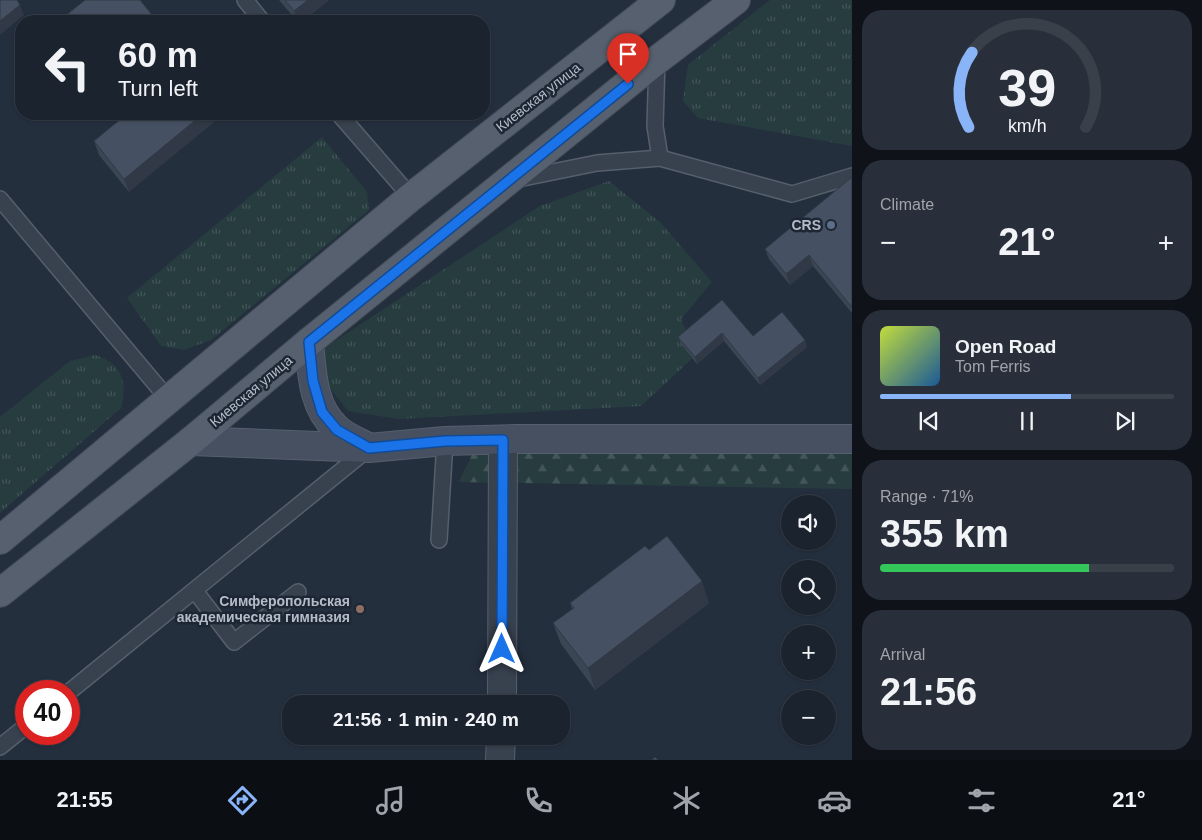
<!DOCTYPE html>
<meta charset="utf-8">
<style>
body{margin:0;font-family:Helvetica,sans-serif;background:#282f3a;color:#f1f3f6;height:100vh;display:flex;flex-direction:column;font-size:19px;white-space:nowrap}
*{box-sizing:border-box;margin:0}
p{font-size:16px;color:#a0a4aa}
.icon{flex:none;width:28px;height:28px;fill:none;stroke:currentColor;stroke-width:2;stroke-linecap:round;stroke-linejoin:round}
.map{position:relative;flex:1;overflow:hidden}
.panel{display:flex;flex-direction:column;gap:10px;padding:10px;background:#0f1319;width:350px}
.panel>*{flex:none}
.hud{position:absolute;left:15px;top:15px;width:475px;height:105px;border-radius:20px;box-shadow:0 1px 4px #0004,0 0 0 1px #39404a;background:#1b232e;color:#f1f3f6;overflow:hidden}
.controls{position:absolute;left:781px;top:495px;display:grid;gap:10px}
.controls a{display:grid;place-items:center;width:55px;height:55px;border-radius:50%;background:#1b232e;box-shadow:0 1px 4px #0004,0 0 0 1px #39404a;font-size:25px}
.speed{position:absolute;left:15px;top:680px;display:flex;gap:10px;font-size:25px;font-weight:700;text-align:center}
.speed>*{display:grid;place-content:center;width:65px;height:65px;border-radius:50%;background:#1b232e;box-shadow:0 1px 4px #0004,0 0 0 1px #39404a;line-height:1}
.speed .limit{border:8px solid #d22;background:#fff;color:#111}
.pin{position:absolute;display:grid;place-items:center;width:42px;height:42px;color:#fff;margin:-51px -21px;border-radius:50% 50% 50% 0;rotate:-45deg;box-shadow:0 0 5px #0007}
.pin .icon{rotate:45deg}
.me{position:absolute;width:55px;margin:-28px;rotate:0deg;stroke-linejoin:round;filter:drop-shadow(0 0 4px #0008)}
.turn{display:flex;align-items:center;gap:18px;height:105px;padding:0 20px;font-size:22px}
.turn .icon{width:65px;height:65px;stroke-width:2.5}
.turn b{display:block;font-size:35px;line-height:42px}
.big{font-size:38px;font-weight:600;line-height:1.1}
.panel .card{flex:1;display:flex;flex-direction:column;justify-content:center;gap:8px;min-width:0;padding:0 18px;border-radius:20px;background:#282f3a}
.panel .dial{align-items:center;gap:0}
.dial svg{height:130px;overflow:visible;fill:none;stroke:#39404a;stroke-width:7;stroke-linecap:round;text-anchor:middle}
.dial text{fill:#f1f3f6;stroke:none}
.song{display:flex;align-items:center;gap:15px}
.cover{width:60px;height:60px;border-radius:8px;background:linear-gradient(135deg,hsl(70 70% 55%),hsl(210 70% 35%))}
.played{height:5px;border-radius:2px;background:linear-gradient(90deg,#8ab4f8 65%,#39404a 65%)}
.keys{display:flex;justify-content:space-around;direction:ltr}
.heat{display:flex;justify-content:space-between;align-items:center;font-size:28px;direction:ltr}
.charge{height:8px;border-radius:4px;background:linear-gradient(90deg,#34c759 71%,#39404a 0)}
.trip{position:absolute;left:282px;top:695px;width:288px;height:50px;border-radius:20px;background:#1b232e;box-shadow:0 1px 4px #0004,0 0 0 1px #39404a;font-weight:600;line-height:50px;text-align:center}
.tab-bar{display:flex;height:80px;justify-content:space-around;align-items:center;background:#0b0e12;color:#a0a4aa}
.tab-bar .icon{width:35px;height:35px}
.tab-bar .active{color:#8ab4f8}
.tab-bar b{font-size:22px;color:#f1f3f6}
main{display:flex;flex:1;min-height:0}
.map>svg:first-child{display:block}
</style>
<main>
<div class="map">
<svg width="852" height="760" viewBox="0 0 852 760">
<defs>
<pattern id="grass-tufts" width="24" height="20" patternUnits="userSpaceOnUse" patternTransform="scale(1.25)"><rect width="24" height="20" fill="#263c3f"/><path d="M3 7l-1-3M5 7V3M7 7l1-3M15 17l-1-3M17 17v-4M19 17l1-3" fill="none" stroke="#435659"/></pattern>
<pattern id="forest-firs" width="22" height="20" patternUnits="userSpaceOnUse" patternTransform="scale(1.25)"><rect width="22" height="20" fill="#263c3f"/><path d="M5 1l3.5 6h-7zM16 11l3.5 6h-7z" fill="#435659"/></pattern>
</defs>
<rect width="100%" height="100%" fill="#242f3e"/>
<g fill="url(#grass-tufts)">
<polygon points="770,0 852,0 852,146 698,118 683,101 688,65"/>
<polygon points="322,137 367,192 369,210 211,340 184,350 161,346 127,298"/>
<polygon points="609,181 660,222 712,282 681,319 696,355 641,406 399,419 348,411 328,386 323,349 540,206"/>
<path d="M95 355C122 363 128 383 121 408L0 513V417L70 361Z"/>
</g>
<polygon fill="url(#forest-firs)" points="476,446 852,448 852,489 459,482"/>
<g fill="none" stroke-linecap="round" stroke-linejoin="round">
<defs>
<g id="service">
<polyline points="245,0 262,21"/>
<polyline points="657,60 655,126 660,158"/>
<polyline points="339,114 411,197"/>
<polyline points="518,179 597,163 660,158 792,194 852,176"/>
<polyline points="0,199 169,400"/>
<polyline points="439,540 445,441"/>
<polyline points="195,591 234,642 298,592"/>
<polyline points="69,692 368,449"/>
<polyline points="0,747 26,726"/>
</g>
<g id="tertiary">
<polyline points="502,704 503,440"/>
<polyline points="500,760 501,736"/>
</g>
<g id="secondary">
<path d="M309 342C312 372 312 406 336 428 344 436 356 441 366 446"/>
<polyline points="191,441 369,448 445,441 517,439 852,439"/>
</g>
<g id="primary">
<polyline points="0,540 411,197 661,0"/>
<polyline points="0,593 191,441 309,342 657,60 736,0"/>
</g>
</defs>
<use href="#service" stroke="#565f6c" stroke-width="18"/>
<use href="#tertiary" stroke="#565f6c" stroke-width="30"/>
<use href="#secondary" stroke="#565f6c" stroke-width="30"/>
<use href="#primary" stroke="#414a57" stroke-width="30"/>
<use href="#service" stroke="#38414e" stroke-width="15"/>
<use href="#tertiary" stroke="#38414e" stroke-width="28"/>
<use href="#secondary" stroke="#465061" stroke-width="28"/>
<use href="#primary" stroke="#56606e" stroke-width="28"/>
</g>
<g fill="#3b4654">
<polygon points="279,0 329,0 303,21 297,21"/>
<polygon points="127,114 129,192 99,155 94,141"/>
<polygon points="852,177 852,313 813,266 790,285 769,259 765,249"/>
<polygon points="722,300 753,336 807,347 760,385 724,341 697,364 681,344 678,337"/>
<polygon points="649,550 709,603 595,690 561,644 553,623 572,609 570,603"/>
</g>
<g fill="#303945">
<polygon points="308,0 329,0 303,21 298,21 294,11"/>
<polygon points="20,5 24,15 0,35 0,21"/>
<polygon points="203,114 224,114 129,192 124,179"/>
<polygon points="809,255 813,266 790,285 786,274"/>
<polygon points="722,333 724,341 697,364 695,357"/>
<polygon points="805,340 807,347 760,385 758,378"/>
<polygon points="702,581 709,603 595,690 588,668"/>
</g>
<g fill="#455162" stroke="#303945">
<polygon points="0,0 17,0 20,5 0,21"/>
<polygon points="85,0 140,0 157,21 59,21"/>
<polygon points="285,0 308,0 294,11"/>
<polygon points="127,114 203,114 124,179 94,141"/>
<polygon points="852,177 852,306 851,306 809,255 786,274 765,249"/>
<polygon points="722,300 753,336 782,312 805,340 758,378 722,333 695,357 678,337"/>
<polygon points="667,536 702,581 588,668 553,623 574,608 570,603 645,546 649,550"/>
<polygon points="655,757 658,760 652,760"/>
</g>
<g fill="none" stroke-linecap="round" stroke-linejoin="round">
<defs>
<polyline id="route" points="502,649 503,440 445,441 369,448 337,430 322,412 313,381 309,342 628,84"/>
</defs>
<use href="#route" stroke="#114b97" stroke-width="12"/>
<use href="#route" stroke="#1a73e8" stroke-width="9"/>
</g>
<circle fill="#5c6f8a" stroke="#1d2633" stroke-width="2" cx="831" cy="225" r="5"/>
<circle fill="#8d6e63" stroke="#1d2633" stroke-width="2" cx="360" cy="609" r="5"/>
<g text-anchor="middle" stroke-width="5" stroke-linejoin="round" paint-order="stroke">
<g font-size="14" fill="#b4bcc9" stroke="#1d2633">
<text transform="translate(538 97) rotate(-38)" y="5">Киевская улица</text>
<text transform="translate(251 391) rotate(-40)" y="5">Киевская улица</text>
</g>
<g font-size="14" font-weight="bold" fill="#b4bcc9" stroke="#1d2633" text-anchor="end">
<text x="821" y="230">CRS</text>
<text x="350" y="606">Симферопольская<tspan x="350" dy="16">академическая гимназия</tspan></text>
</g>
</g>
</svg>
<div class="controls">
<a><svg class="icon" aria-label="sound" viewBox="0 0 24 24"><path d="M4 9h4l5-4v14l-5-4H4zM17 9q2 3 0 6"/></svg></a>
<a><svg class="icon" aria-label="search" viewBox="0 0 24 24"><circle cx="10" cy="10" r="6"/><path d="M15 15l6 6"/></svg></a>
<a>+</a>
<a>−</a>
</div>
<div class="speed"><div class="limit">40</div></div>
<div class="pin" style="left:628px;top:84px;background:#d93025"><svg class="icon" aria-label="arrive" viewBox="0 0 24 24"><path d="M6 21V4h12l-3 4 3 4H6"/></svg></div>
<svg class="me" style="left:502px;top:649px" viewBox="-20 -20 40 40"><path d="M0-17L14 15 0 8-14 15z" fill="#1a73e8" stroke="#fff" stroke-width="4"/></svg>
<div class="trip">21:56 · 1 min · 240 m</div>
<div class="hud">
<div class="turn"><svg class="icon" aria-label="left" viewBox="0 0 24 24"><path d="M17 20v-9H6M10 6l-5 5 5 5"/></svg><div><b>60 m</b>Turn left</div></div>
</div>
</div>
<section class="panel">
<div class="card dial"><svg viewBox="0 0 100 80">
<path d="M14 69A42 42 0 1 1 86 69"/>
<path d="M14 69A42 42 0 0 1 16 23" stroke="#8ab4f8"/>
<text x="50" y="56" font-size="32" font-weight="700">39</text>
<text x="50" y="72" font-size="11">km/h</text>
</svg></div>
<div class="card"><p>Climate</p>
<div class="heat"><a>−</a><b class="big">21°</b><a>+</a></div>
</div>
<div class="card">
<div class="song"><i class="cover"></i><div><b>Open Road</b><p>Tom Ferris</p></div></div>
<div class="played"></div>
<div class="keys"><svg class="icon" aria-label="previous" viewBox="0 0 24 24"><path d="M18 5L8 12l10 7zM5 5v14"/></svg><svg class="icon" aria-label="pause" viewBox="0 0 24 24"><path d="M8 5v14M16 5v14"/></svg><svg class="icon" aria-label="next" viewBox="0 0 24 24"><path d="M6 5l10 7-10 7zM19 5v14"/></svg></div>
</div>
<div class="card"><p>Range · 71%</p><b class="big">355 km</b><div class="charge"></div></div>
<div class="card"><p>Arrival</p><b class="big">21:56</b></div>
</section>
</main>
<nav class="tab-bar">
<b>21:55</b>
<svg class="icon active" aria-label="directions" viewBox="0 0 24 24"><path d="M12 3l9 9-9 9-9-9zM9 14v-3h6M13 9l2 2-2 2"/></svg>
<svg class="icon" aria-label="music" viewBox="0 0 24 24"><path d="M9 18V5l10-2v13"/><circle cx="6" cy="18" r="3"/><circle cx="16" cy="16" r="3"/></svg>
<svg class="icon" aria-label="phone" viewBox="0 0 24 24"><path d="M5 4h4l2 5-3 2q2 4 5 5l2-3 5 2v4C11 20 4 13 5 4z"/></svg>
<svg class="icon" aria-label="climate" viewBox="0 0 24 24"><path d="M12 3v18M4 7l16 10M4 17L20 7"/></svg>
<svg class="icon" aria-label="car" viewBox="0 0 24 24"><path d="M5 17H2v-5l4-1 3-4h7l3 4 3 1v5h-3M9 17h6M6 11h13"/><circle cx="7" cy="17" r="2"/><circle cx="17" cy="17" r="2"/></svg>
<svg class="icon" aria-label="filters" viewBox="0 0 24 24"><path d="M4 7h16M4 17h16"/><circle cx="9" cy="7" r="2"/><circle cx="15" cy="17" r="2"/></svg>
<b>21°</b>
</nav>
